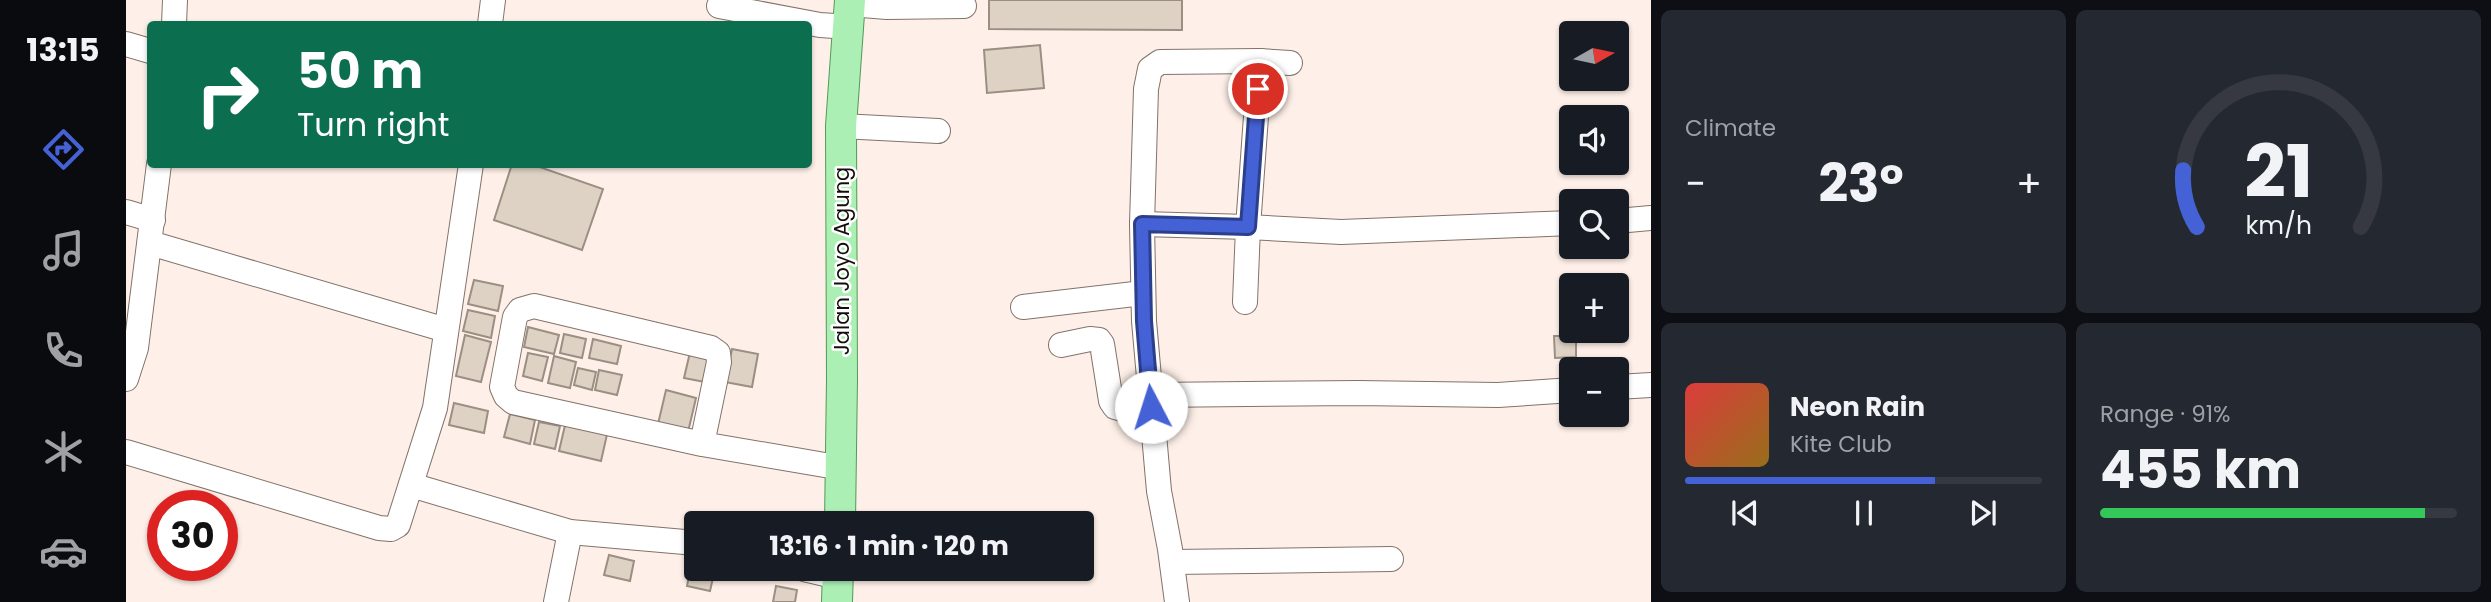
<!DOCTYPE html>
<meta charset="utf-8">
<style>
body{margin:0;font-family:Poppins,sans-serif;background:#242831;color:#f1f3f6;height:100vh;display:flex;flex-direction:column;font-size:26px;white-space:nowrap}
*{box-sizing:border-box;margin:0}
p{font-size:23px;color:#9ea1a6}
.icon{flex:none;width:38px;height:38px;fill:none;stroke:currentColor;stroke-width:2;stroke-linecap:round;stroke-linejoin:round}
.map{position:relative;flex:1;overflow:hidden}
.details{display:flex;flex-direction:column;gap:10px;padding:10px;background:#0d0f14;width:840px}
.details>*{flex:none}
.banner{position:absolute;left:21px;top:21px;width:665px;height:147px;border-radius:7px;box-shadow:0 2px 5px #0004;background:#0b6e4f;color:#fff;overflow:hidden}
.needle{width:46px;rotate:81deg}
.buttons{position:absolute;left:1433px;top:21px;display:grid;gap:14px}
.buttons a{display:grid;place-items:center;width:70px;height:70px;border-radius:7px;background:#171b24;box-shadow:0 2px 5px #0004;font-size:35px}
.speed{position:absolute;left:21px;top:490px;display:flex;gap:14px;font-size:35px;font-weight:700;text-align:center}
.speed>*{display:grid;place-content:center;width:91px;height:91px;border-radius:50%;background:#171b24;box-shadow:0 2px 5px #0004;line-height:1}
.speed .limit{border:10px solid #d22;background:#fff;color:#111}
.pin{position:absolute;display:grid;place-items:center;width:60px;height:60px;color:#fff;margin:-30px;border:4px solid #fff;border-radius:50%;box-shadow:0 2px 7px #0007}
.me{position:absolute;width:77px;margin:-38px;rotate:355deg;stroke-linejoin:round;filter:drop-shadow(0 0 5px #0008)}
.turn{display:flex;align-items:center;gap:24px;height:147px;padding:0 35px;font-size:32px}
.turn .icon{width:91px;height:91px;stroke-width:2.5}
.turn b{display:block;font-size:49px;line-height:60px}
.big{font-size:52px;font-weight:700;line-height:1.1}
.details .card{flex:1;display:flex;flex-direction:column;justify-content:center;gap:10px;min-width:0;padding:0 24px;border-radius:10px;background:#242831}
.details .dial{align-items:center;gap:0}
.dial svg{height:182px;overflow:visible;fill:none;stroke:#363941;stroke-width:7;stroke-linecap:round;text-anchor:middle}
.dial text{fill:#f1f3f6;stroke:none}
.song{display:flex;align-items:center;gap:21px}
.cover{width:84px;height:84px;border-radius:10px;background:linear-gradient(135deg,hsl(0 70% 55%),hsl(40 70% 35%))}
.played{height:7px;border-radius:4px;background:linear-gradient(90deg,#4461d5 70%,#363941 70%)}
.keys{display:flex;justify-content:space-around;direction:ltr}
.heat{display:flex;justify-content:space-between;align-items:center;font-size:38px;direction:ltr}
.charge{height:10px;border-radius:5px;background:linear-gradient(90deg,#34c759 91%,#363941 0)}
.details .tiles{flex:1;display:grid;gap:10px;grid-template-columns:repeat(2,1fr)}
.trip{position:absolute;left:558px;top:511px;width:410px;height:70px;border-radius:7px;background:#171b24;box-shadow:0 2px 5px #0004;font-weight:700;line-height:70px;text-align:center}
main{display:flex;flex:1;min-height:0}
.menu{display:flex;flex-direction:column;width:126px;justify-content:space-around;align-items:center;background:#090b0e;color:#9ea1a6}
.menu .icon{width:49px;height:49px}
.menu .active{color:#4461d5}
.menu b{font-size:32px;color:#f1f3f6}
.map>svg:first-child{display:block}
</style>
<main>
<nav class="menu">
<b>13:15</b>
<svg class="icon active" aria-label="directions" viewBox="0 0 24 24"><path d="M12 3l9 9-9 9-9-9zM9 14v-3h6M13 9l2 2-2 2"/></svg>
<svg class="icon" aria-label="music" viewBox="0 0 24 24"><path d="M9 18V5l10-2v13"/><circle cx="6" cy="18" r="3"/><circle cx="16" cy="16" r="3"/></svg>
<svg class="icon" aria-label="phone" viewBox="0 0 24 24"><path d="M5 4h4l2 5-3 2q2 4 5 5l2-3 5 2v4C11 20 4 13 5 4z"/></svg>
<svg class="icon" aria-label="climate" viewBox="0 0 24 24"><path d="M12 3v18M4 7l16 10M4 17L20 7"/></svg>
<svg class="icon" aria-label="car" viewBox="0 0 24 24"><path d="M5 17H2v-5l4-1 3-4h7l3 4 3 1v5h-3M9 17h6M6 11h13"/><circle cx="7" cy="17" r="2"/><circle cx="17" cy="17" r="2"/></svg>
</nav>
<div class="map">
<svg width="1525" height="602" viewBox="0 0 1525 602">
<rect width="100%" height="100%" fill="#fef0e8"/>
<g fill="#ded2c5" stroke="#9a8f82" stroke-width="2">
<polygon points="863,0 1056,0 1056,30 863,29"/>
<polygon points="914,45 918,88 861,93 858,50"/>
<polygon points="386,164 405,164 477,189 456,250 368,220"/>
<polygon points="348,280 377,286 372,311 342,304"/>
<polygon points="342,310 369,316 365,338 337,331"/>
<polygon points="402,327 433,335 428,354 398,347"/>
<polygon points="438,334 460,339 456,358 434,353"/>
<polygon points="339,335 365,342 355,382 330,376"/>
<polygon points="1428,336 1450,336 1450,357 1429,358"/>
<polygon points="467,339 495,346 491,364 463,358"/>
<polygon points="565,348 586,353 579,382 558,378"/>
<polygon points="606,349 632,354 626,387 599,382"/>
<polygon points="402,353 422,357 416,381 397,376"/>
<polygon points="428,356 450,362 444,388 422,383"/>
<polygon points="452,368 470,372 466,390 448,385"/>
<polygon points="473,370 496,375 491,395 469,390"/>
<polygon points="540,390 570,398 562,432 532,424"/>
<polygon points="328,403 362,411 358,433 323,425"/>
<polygon points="384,414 409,420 404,444 378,437"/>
<polygon points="440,421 482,430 475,461 433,451"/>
<polygon points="413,422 434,426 429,449 408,444"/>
<polygon points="568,550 570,551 570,569 589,569 584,591 561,586"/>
<polygon points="483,555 508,561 504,581 478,575"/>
<polygon points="650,586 671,590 669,602 647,602"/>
</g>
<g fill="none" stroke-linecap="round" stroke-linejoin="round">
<defs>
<g id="minor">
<polyline points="724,4 761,7 838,6"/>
<polyline points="593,6 694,25 723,27"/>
<polyline points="48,24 49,0"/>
<polyline points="364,24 367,0"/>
<polyline points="0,44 24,51"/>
<polyline points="1134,61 1164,63"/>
<polyline points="715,126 812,131"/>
<polyline points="0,212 27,220"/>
<polyline points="1491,221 1525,218"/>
<polyline points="1016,224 1122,227 1119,302"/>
<polyline points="24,243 320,330"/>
<polyline points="897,307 1017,293"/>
<polyline points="935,345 964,339 973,340 976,344 985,401 989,407 996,409 1025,407"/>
<polyline points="0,379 10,348 33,164"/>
<polyline points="1491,387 1525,385"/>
<polyline points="1024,395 1232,393 1372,395 1446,390"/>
<polyline points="576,444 593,362 592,353 585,348 408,306 394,310 389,317 376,387 380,396 387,402 576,444 716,468"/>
<polyline points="0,452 253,528 265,529 272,525 309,408 345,164"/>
<polyline points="285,485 444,532 570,543"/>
<polyline points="1046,562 1265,559"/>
<polyline points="678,569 712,577"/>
<polyline points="430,602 444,532"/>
<polyline points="1051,602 1044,549 1033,491 1018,321 1016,224 1020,89 1024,69 1034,62 1134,61 1122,227 1215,232 1446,223"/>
</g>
<g id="major">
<polyline points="714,523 716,379 715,126 724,0"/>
<polyline points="711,602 712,569"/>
</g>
</defs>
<use href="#minor" stroke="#82736a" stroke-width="26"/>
<use href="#major" stroke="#529959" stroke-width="32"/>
<use href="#minor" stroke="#fff" stroke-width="24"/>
<use href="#major" stroke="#acefb5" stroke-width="30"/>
</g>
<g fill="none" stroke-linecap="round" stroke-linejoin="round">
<defs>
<polyline id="route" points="1025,407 1018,321 1016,224 1122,227 1132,89"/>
</defs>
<use href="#route" stroke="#2c3f8a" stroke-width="18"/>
<use href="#route" stroke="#4461d5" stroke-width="12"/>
</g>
<g text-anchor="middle" stroke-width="5" stroke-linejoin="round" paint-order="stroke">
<g font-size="21" fill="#120d0a" stroke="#fff">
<text transform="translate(716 261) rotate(-90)" y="7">Jalan Joyo Agung</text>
</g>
</g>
</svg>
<div class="buttons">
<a><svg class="needle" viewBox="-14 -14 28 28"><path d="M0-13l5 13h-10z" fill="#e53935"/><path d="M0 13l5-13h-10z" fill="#9ea1a6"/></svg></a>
<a><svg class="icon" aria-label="sound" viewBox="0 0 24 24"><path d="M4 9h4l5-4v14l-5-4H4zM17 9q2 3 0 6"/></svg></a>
<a><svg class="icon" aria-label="search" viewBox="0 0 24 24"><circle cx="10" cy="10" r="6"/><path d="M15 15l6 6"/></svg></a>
<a>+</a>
<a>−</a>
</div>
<div class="speed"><div class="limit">30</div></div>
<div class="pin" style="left:1132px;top:89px;background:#d93025"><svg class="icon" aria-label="arrive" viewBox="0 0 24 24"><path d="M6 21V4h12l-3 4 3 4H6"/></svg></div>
<svg class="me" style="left:1025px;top:407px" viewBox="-20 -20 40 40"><circle r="19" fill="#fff"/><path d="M0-13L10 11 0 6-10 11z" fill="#4461d5"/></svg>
<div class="trip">13:16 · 1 min · 120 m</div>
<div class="banner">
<div class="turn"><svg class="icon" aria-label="right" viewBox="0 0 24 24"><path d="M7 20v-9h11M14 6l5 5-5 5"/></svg><div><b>50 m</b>Turn right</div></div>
</div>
</div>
<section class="details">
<div class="tiles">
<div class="card"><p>Climate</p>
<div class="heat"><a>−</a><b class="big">23°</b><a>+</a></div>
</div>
<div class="card dial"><svg viewBox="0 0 100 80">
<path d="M14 69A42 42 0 1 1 86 69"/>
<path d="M14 69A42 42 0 0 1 8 44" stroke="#4461d5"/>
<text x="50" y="56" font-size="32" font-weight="700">21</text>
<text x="50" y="72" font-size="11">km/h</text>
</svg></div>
<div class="card">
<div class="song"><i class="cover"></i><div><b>Neon Rain</b><p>Kite Club</p></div></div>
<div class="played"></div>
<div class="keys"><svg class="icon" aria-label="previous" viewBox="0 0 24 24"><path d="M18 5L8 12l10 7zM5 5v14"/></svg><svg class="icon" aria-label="pause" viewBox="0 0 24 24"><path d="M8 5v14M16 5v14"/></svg><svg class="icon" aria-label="next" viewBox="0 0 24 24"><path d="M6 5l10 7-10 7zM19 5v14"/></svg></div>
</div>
<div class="card"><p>Range · 91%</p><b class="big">455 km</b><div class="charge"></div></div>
</div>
</section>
</main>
